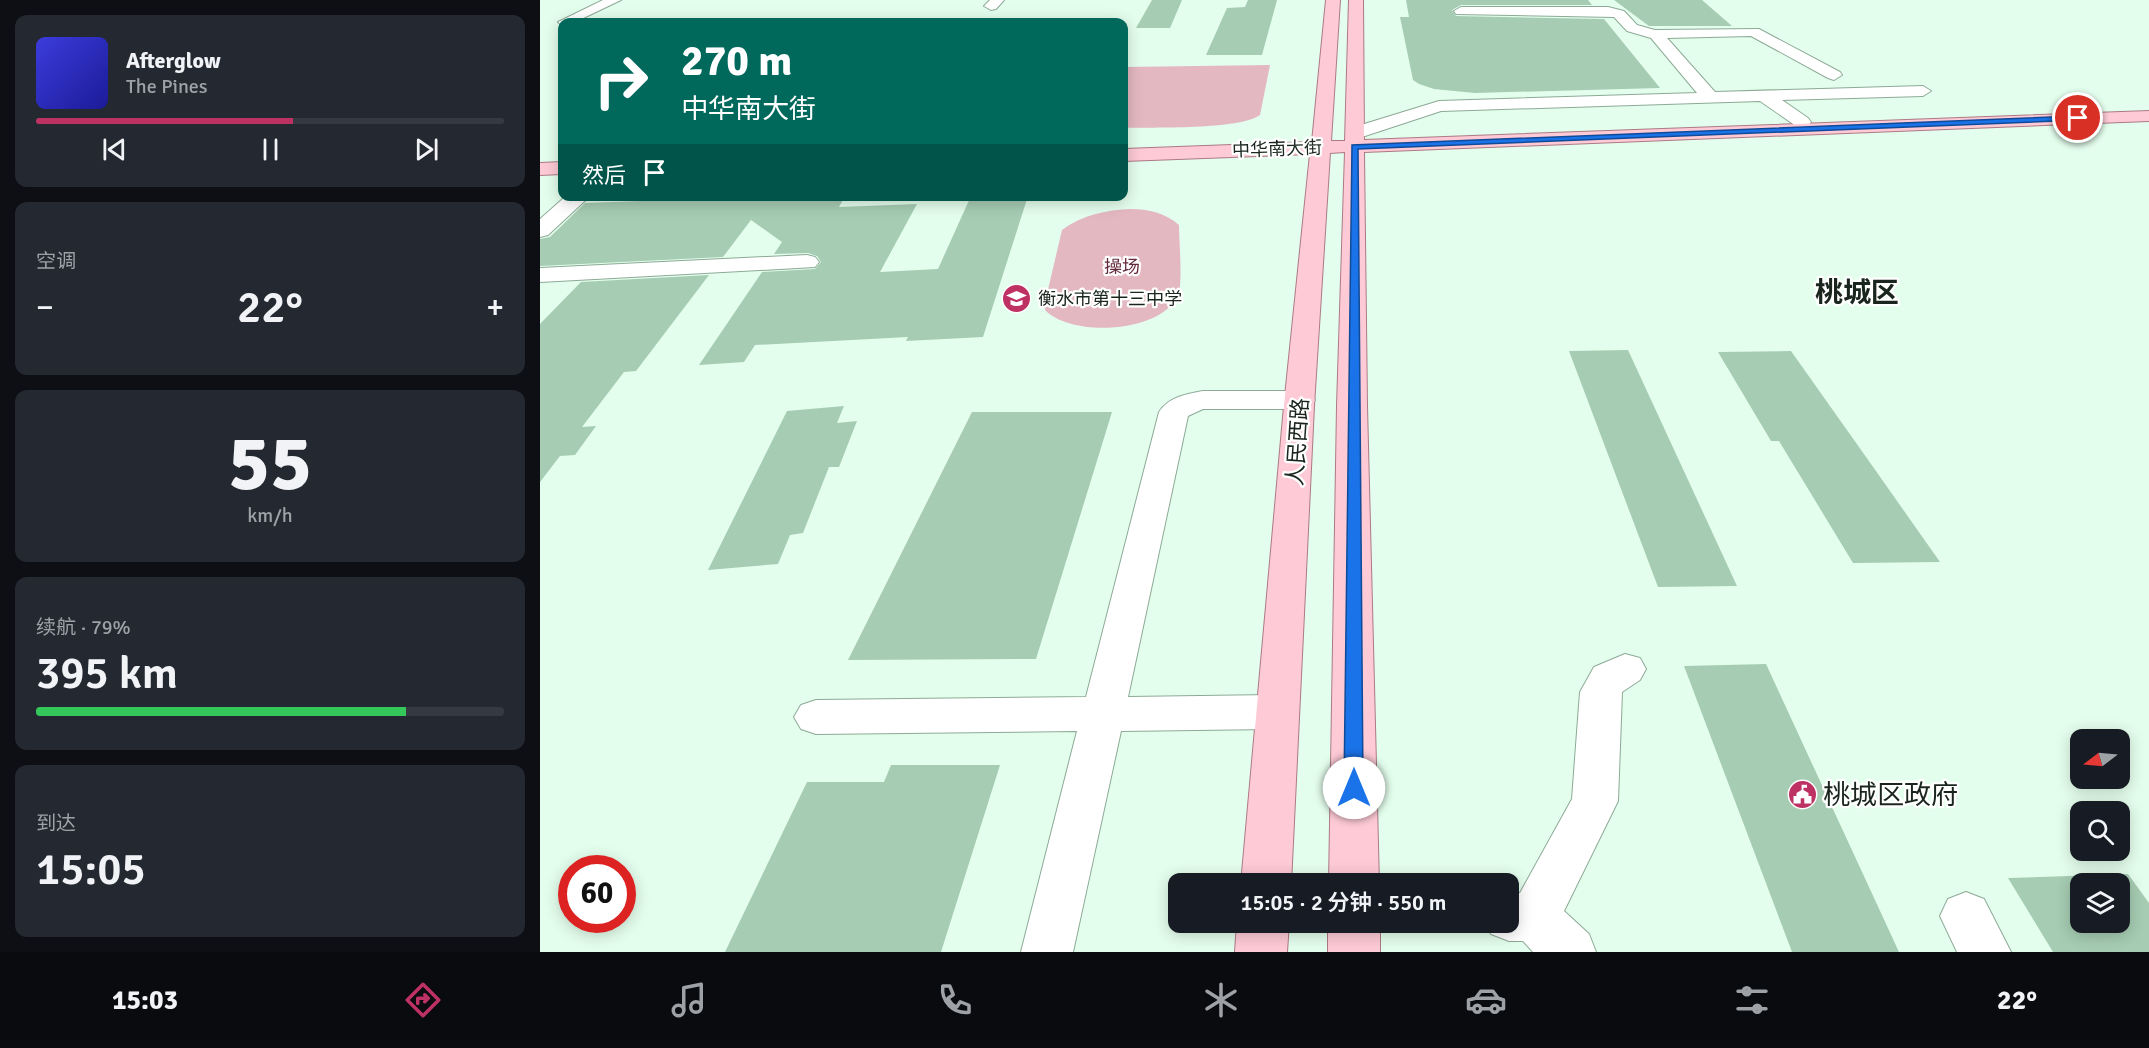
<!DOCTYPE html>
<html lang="zh">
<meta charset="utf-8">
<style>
body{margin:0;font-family:Signika,"Noto Sans SC",sans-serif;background:#242831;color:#f1f3f6;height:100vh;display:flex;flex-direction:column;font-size:22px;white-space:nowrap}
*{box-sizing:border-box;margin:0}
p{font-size:20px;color:#9ea1a6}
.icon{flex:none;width:33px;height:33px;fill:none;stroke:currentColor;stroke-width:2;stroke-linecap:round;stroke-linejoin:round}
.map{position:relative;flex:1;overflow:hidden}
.side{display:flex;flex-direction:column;gap:15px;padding:15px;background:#0d0f14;width:540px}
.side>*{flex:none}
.top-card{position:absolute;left:18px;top:18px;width:570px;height:183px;border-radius:12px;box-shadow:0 3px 15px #0003;background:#00695c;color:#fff;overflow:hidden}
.needle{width:39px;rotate:254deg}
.controls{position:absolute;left:1530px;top:729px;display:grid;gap:12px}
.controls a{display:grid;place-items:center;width:60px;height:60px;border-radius:12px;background:#171b24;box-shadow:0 3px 15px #0003;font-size:30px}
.speed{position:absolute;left:18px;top:855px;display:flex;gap:12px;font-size:30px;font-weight:700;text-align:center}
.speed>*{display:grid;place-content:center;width:78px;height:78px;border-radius:50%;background:#171b24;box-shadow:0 3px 15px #0003;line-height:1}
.speed .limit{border:9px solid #d22;background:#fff;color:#111}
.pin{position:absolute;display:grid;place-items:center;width:51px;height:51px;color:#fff;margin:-26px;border:3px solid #fff;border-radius:50%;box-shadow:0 2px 6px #0007}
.me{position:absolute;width:66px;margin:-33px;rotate:0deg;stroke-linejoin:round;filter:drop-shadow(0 0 4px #0008)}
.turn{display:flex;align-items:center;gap:21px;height:126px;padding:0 24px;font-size:27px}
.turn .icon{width:78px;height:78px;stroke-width:2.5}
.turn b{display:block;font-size:42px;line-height:51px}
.then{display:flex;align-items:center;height:57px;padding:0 24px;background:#0003;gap:12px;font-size:22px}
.big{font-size:45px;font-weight:600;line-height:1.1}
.side .tile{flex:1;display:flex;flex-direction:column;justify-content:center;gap:9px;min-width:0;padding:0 21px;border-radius:12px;background:#242831}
.side .dial{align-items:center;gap:0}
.dial b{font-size:78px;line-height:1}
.song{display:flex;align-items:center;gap:18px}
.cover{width:72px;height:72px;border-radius:9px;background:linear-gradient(135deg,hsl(240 70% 55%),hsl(240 70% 35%))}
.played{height:6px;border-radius:3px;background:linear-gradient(90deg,#be3163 55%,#363941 55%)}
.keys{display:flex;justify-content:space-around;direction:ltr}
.heat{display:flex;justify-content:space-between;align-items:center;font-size:33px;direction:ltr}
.charge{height:9px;border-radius:4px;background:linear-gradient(90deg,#34c759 79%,#363941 0)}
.trip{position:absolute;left:628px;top:873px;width:351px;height:60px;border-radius:12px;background:#171b24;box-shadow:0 3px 15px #0003;font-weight:600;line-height:60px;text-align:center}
.tab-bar{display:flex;height:96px;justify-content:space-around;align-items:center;background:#090b0e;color:#9ea1a6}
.tab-bar .icon{width:42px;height:42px}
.tab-bar .selected{color:#be3163}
.tab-bar b{font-size:27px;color:#f1f3f6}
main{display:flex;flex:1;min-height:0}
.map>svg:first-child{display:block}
</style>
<main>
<section class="side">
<div class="tile">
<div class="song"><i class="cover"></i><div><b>Afterglow</b><p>The Pines</p></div></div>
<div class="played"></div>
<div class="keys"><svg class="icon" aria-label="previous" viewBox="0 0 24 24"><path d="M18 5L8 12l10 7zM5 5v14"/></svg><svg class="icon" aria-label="pause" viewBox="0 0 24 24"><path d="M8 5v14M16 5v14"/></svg><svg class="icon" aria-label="next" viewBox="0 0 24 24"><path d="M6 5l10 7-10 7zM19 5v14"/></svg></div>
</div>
<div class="tile"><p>空调</p>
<div class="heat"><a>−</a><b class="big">22°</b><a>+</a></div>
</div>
<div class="tile dial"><b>55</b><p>km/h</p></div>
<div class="tile"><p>续航 · 79%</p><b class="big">395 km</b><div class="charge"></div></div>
<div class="tile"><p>到达</p><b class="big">15:05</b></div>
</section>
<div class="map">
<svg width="1609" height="952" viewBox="0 0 1609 952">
<rect width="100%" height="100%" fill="#e4feed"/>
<g fill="#e4b8c1">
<path d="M730 65 720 115C700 130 612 127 584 128V67Z"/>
<path d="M591 209C609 209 625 213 639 225 639 240 643 284 638 295 622 333 532 338 505 310L506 298 522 230C542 215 566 210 591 209Z"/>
</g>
<g fill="#a6ccb3" fill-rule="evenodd">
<polygon points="612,0 642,0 630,28 596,28"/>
<polygon points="708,0 737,0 722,55 666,55 687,8 705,7"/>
<polygon points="866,0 1048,0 1052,5 921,5 912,10 916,16 1064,19 1120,88 935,93 894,89 879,84 873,80 860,17 869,17"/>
<polygon points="1074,0 1162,0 1192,26 1109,26"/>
<polygon points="236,196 305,196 299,207 377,204 340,272 398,269 431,196 488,196 443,337 366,341 368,337 215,345 204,362 159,365 222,272 275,269 281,262 277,256 268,253 234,254 242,242 211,220 183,257 0,266 0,239 10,237 45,203"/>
<polygon points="169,275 96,371 84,372 42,427 56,426 35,455 20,456 0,482 0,324 41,282"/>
<polygon points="1088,350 1197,586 1118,587 1029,351"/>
<polygon points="1251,351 1331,464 1400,562 1313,563 1239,441 1231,441 1178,352"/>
<polygon points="304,406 297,423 317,421 299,467 289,467 263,533 250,535 238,564 168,570 247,411"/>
<polygon points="432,412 572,412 496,659 308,660"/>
<polygon points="1226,664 1359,952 1252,952 1144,666"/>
<polygon points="351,765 460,765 401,952 185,952 267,782 344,782"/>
<path d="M1588 874 1609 903V952H1513L1468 878ZM1540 884H1580V922H1540Z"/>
</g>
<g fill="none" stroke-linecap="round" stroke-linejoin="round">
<defs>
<g id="minor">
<polygon points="63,0 81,0 35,22 22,22 22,26 18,22"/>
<polygon points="450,0 464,0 456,9 451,10 444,6"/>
<polygon points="921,7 1068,7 1084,11 1097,25 1115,30 1219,29 1300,72 1302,75 1294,80 1288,78 1211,36 1127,38 1175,92 1383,86 1391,91 1383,96 1242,100 1268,118 1271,122 1268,126 1256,126 1220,101 901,111 822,137 808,137 806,133 808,129 899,101 1157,93 1111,38 1087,31 1074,17 916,14 914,11"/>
<polygon points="26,196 50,196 8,235 0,237 0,219"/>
<polygon points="267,255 275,257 279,262 275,267 0,282 0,268"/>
<path d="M663 391H760L771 394 775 400 771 406 760 409H663L648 416 588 697 738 695 753 700 759 712 753 724 738 729 581 731 533 952H481L537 731 276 734 261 729 254 717 261 705 276 700 546 697 619 412C629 397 646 394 663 391Z"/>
<polygon points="1085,654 1100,658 1106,669 1100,680 1082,692 1078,801 1024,911 1049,934 1056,952 993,952 983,941 969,941 951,934 946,922 969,922 969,893 980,893 1032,799 1040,692 1054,667"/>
<polygon points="1426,892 1444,899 1471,952 1417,952 1400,916 1408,899"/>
</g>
<g id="major">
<polygon points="786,0 800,0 791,141 805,141 809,0 823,0 824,140 1609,111 1609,121 824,152 827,406 839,884 789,884 797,406 805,152 790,153 774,406 751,884 701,884 744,406 770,154 584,161 584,149 772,142"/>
<polygon points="22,162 22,174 0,175 0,163"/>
<polygon points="697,922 749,922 747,952 695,952"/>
<rect x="788" y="922" width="52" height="30"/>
</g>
</defs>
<use href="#minor" stroke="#8caa96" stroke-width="2"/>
<use href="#major" stroke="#ac7a84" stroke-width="2"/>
<use href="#minor" fill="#fff" fill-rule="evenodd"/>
<use href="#major" fill="#fdcad6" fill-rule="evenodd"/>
</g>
<polygon fill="#1a73e8" stroke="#114b97" stroke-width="1.5" points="1538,116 1541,120 818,149 823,788 820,794 814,796 807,794 804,788 812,145"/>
<defs>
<symbol id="school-disc" viewBox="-11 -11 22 22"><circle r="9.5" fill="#be3163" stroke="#fff"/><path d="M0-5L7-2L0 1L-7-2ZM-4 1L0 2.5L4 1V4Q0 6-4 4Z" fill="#fff"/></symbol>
<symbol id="civic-disc" viewBox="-11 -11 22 22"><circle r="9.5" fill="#be3163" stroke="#fff"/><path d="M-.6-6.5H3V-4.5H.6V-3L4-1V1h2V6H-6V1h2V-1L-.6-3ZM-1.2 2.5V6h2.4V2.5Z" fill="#fff"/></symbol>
</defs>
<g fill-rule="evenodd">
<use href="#school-disc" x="460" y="282" width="33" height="33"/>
<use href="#civic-disc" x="1246" y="778" width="33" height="33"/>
</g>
<g text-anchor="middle" stroke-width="4.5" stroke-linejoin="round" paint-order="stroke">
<g font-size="18" fill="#19251d" stroke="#fff">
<text transform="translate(737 149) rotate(-2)" y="6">中华南大街</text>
</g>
<g font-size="18" fill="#642b3c" stroke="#fff">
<text x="582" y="273">操场</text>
</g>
<g font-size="18" fill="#19251d" stroke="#fff" text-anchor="start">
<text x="498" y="305">衡水市第十三中学</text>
</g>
<g font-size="22" fill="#19251d" stroke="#fff">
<text transform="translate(757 442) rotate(-86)" y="8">人民西路</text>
</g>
<g font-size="27" fill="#19251d" stroke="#fff" text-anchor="start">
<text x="1283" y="804">桃城区政府</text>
</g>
<g font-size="28" font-weight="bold" fill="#19251d" stroke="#fff">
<text x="1317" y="302">桃城区</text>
</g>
</g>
</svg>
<div class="controls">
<a><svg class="needle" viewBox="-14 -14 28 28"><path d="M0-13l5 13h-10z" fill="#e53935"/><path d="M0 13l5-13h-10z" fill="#9ea1a6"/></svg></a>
<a><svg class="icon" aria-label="search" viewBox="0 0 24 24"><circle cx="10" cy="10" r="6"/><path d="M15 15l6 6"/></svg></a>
<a><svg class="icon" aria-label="layers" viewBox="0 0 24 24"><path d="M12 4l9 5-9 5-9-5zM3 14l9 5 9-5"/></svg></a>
</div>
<div class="speed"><div class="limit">60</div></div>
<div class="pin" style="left:1538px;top:118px;background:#d93025"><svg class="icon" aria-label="arrive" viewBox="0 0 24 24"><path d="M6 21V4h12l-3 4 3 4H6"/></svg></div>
<svg class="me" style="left:814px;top:788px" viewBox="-20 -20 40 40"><circle r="19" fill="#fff"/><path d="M0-13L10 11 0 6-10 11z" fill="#1a73e8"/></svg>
<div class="trip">15:05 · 2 分钟 · 550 m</div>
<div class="top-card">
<div class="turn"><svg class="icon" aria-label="right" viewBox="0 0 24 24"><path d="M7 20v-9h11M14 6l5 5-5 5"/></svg><div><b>270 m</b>中华南大街</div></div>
<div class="then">然后<svg class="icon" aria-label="arrive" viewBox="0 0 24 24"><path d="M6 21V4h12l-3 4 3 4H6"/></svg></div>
</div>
</div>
</main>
<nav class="tab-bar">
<b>15:03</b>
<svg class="icon selected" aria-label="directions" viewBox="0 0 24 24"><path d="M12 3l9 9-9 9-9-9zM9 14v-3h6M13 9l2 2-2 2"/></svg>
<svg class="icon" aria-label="music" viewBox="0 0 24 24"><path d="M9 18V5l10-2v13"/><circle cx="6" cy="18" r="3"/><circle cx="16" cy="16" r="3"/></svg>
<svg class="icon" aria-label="phone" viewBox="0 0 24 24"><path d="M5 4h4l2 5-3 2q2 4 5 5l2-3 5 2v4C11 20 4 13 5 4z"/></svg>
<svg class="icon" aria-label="climate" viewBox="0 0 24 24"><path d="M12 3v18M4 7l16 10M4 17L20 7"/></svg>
<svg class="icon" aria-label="car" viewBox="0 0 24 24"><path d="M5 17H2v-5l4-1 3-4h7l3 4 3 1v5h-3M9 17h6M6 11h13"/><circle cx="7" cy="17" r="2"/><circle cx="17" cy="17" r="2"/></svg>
<svg class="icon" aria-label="filters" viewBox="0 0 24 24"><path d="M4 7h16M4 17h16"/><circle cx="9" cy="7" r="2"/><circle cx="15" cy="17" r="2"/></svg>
<b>22°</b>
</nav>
